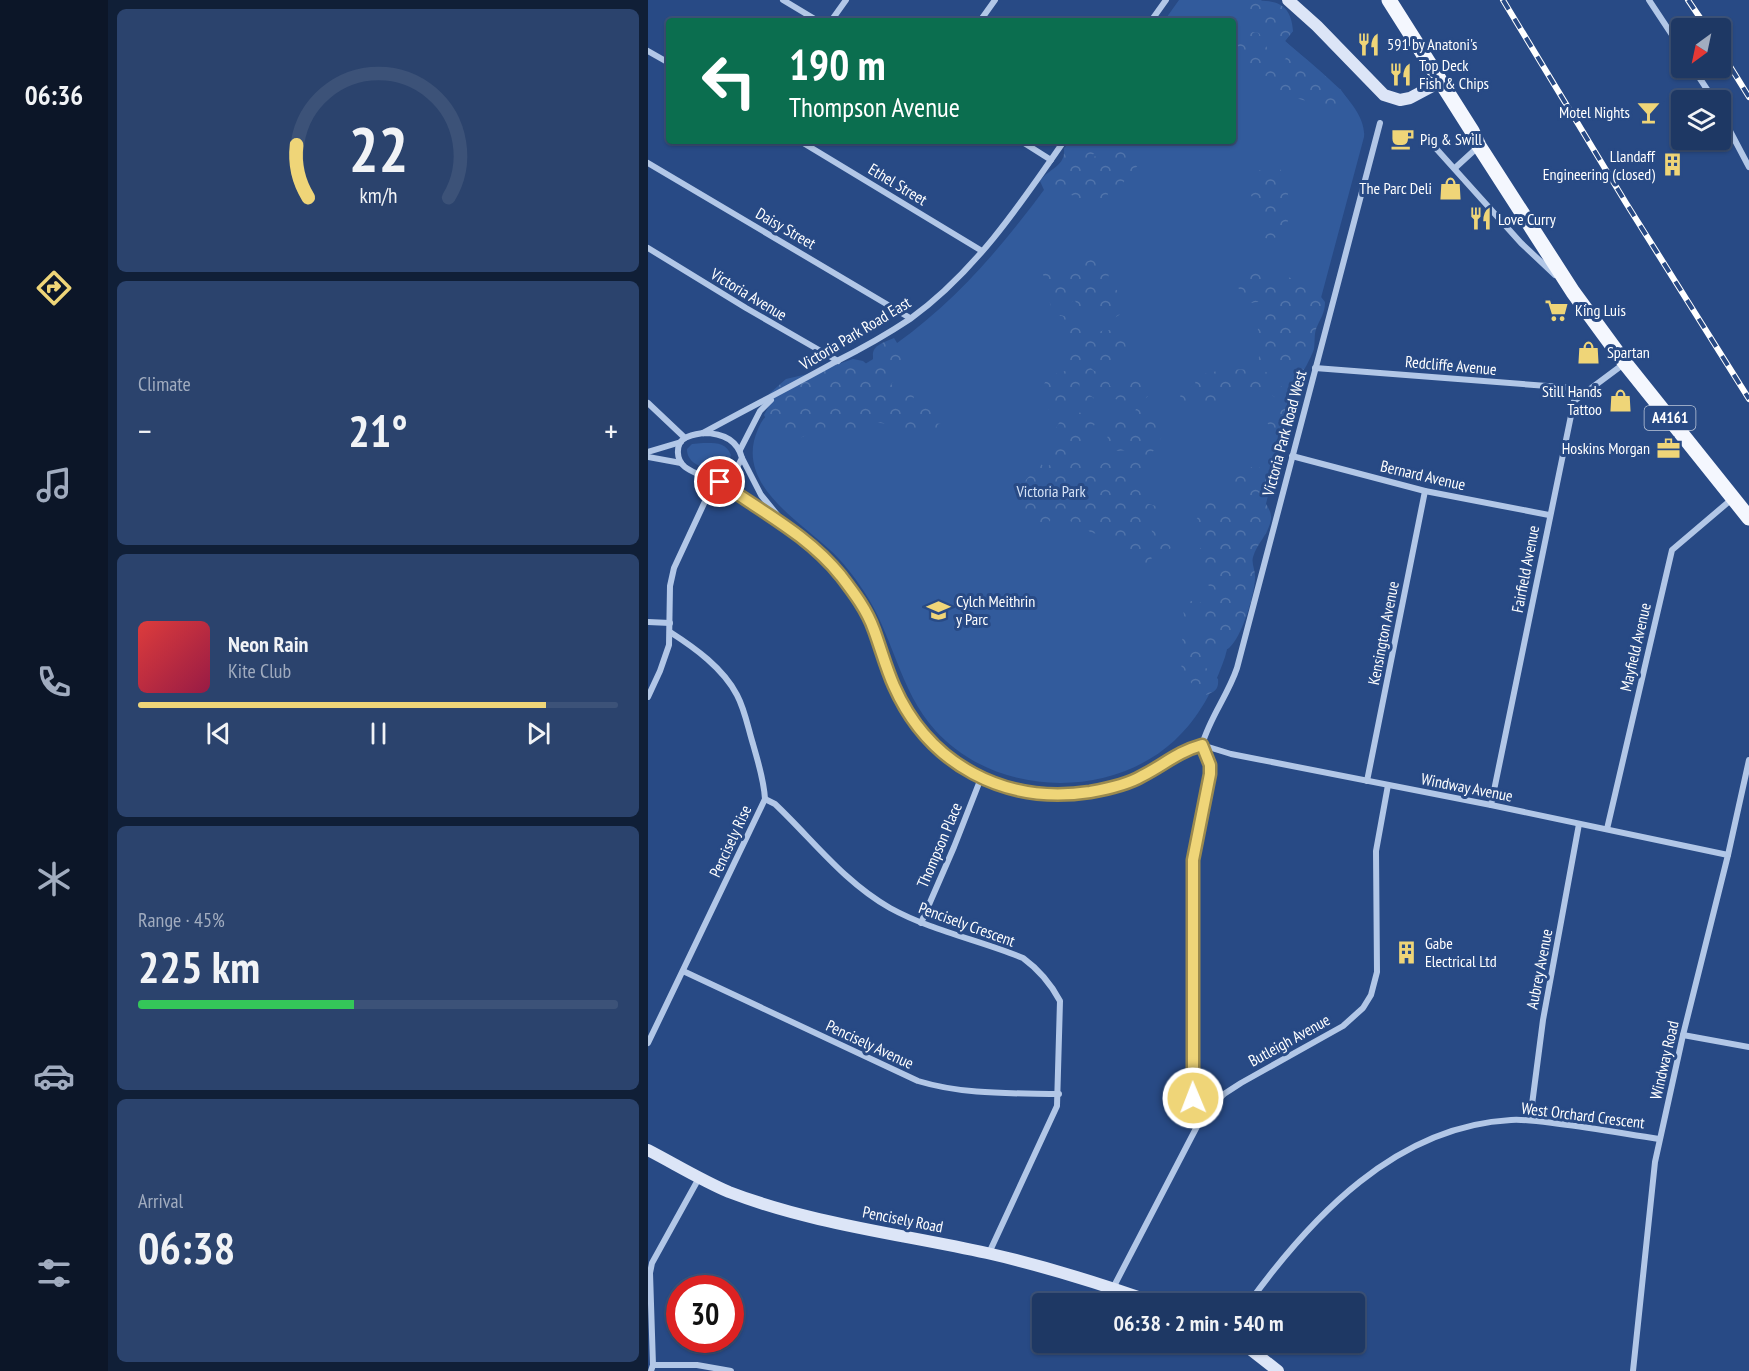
<!DOCTYPE html>
<meta charset="utf-8">
<style>
body{margin:0;font-family:"PT Sans Narrow",sans-serif;background:#2b436d;color:#f1f3f6;height:100vh;display:flex;flex-direction:column;font-size:22px;white-space:nowrap}
*{box-sizing:border-box;margin:0}
p{font-size:20px;color:#a1acbf}
.icon{flex:none;width:33px;height:33px;fill:none;stroke:currentColor;stroke-width:2;stroke-linecap:round;stroke-linejoin:round}
.map{position:relative;flex:1;overflow:hidden}
.details{display:flex;flex-direction:column;gap:9px;padding:9px;background:#101f37;width:540px}
.details>*{flex:none}
.top-card{position:absolute;left:18px;top:18px;width:570px;height:126px;border-radius:6px;box-shadow:0 2px 4px #0004,0 0 0 2px #3c5278;background:#0b6e4f;color:#fff;overflow:hidden}
.needle{width:39px;rotate:213deg}
.buttons{position:absolute;left:1023px;top:18px;display:grid;gap:12px}
.buttons a{display:grid;place-items:center;width:60px;height:60px;border-radius:6px;background:#1e3864;box-shadow:0 2px 4px #0004,0 0 0 2px #3c5278;font-size:30px}
.speed{position:absolute;left:18px;top:1275px;display:flex;gap:12px;font-size:30px;font-weight:700;text-align:center}
.speed>*{display:grid;place-content:center;width:78px;height:78px;border-radius:50%;background:#1e3864;box-shadow:0 2px 4px #0004,0 0 0 2px #3c5278;line-height:1}
.speed .limit{border:9px solid #d22;background:#fff;color:#111}
.pin{position:absolute;display:grid;place-items:center;width:51px;height:51px;color:#fff;margin:-26px;border:3px solid #fff;border-radius:50%;box-shadow:0 2px 6px #0007}
.me{position:absolute;width:66px;margin:-33px;rotate:359deg;stroke-linejoin:round;filter:drop-shadow(0 0 4px #0008)}
.turn{display:flex;align-items:center;gap:21px;height:126px;padding:0 24px;font-size:27px}
.turn .icon{width:78px;height:78px;stroke-width:2.5}
.turn b{display:block;font-size:42px;line-height:51px}
.big{font-size:45px;font-weight:800;line-height:1.1}
.details .tile{flex:1;display:flex;flex-direction:column;justify-content:center;gap:9px;min-width:0;padding:0 21px;border-radius:9px;background:#2b436d}
.details .dial{align-items:center;gap:0}
.dial svg{height:156px;overflow:visible;fill:none;stroke:#3c5278;stroke-width:7;stroke-linecap:round;text-anchor:middle}
.dial text{fill:#f1f3f6;stroke:none}
.song{display:flex;align-items:center;gap:18px}
.cover{width:72px;height:72px;border-radius:9px;background:linear-gradient(135deg,hsl(0 70% 55%),hsl(340 70% 35%))}
.played{height:6px;border-radius:3px;background:linear-gradient(90deg,#efd578 85%,#3c5278 85%)}
.keys{display:flex;justify-content:space-around;direction:ltr}
.heat{display:flex;justify-content:space-between;align-items:center;font-size:33px;direction:ltr}
.charge{height:9px;border-radius:4px;background:linear-gradient(90deg,#34c759 45%,#3c5278 0)}
.trip{position:absolute;left:384px;top:1293px;width:333px;height:60px;border-radius:6px;background:#1e3864;box-shadow:0 2px 4px #0004,0 0 0 2px #3c5278;font-weight:800;line-height:60px;text-align:center}
main{display:flex;flex:1;min-height:0}
.dock{display:flex;flex-direction:column;width:108px;justify-content:space-around;align-items:center;background:#0c1628;color:#a1acbf}
.dock .icon{width:42px;height:42px}
.dock .selected{color:#efd578}
.dock b{font-size:27px;color:#f1f3f6}
.map>svg:first-child{display:block}
</style>
<main>
<nav class="dock">
<b>06:36</b>
<svg class="icon selected" aria-label="directions" viewBox="0 0 24 24"><path d="M12 3l9 9-9 9-9-9zM9 14v-3h6M13 9l2 2-2 2"/></svg>
<svg class="icon" aria-label="music" viewBox="0 0 24 24"><path d="M9 18V5l10-2v13"/><circle cx="6" cy="18" r="3"/><circle cx="16" cy="16" r="3"/></svg>
<svg class="icon" aria-label="phone" viewBox="0 0 24 24"><path d="M5 4h4l2 5-3 2q2 4 5 5l2-3 5 2v4C11 20 4 13 5 4z"/></svg>
<svg class="icon" aria-label="climate" viewBox="0 0 24 24"><path d="M12 3v18M4 7l16 10M4 17L20 7"/></svg>
<svg class="icon" aria-label="car" viewBox="0 0 24 24"><path d="M5 17H2v-5l4-1 3-4h7l3 4 3 1v5h-3M9 17h6M6 11h13"/><circle cx="7" cy="17" r="2"/><circle cx="17" cy="17" r="2"/></svg>
<svg class="icon" aria-label="filters" viewBox="0 0 24 24"><path d="M4 7h16M4 17h16"/><circle cx="9" cy="7" r="2"/><circle cx="15" cy="17" r="2"/></svg>
</nav>
<section class="details">
<div class="tile dial"><svg viewBox="0 0 100 80">
<path d="M14 69A42 42 0 1 1 86 69"/>
<path d="M14 69A42 42 0 0 1 8 42" stroke="#efd578"/>
<text x="50" y="56" font-size="32" font-weight="700">22</text>
<text x="50" y="72" font-size="11">km/h</text>
</svg></div>
<div class="tile"><p>Climate</p>
<div class="heat"><a>−</a><b class="big">21°</b><a>+</a></div>
</div>
<div class="tile">
<div class="song"><i class="cover"></i><div><b>Neon Rain</b><p>Kite Club</p></div></div>
<div class="played"></div>
<div class="keys"><svg class="icon" aria-label="previous" viewBox="0 0 24 24"><path d="M18 5L8 12l10 7zM5 5v14"/></svg><svg class="icon" aria-label="pause" viewBox="0 0 24 24"><path d="M8 5v14M16 5v14"/></svg><svg class="icon" aria-label="next" viewBox="0 0 24 24"><path d="M6 5l10 7-10 7zM19 5v14"/></svg></div>
</div>
<div class="tile"><p>Range · 45%</p><b class="big">225 km</b><div class="charge"></div></div>
<div class="tile"><p>Arrival</p><b class="big">06:38</b></div>
</section>
<div class="map">
<svg width="1101" height="1371" viewBox="0 0 1101 1371">
<defs>
<pattern id="forest-crowns" width="20" height="18" patternUnits="userSpaceOnUse" patternTransform="scale(1.5)"><rect width="20" height="18" fill="#325b9c"/><path d="M2 6a3 3 0 1 1 6 0M12 15a3 3 0 1 1 6 0" fill="none" stroke="#5174ab"/></pattern>
</defs>
<rect width="100%" height="100%" fill="#284a85"/>
<g fill="#325b9c">
<path d="M531 0H613L645 31 637 41C659 61 720 104 716 137L577 657C566 689 551 718 526 741 460 801 346 796 287 730 251 690 245 634 215 590 205 575 195 562 182 550 149 519 86 483 110 429 112 424 115 418 120 415 128 408 141 404 151 399 179 385 207 371 233 354 316 300 375 221 431 141H585V21H516Z"/>
<path d="M55 443C67 443 78 442 83 455L79 467C66 474 38 466 39 449L44 444Z"/>
</g>
<g fill="url(#forest-crowns)">
<path d="M605 1C629 0 643 4 645 31L637 41 693 90 701 101C680 110 637 98 620 83V76C592 74 585 54 585 29L594 37 605 32 611 33 624 57 621 68 624 71 630 69 638 58C637 44 608 29 598 21V6Z"/>
<path d="M423 141H456L449 152 439 158 441 160C448 154 454 155 461 160L468 149 479 144 478 141H504L501 147 493 152C493 166 487 168 479 177 475 181 475 188 469 190 466 191 463 190 459 190L461 200 459 203 452 205 441 200 432 201 424 195 411 198 396 190 392 181C401 168 418 167 416 148Z"/>
<path d="M623 168 632 169C641 181 644 217 637 230 634 236 627 238 621 239L617 238C615 230 617 221 616 213 612 196 592 199 602 174L610 170 617 172Z"/>
<path d="M448 258 449 263 455 266 461 274 457 289 466 288 477 297C476 318 464 325 448 310L437 311 430 308 427 300 412 309 403 306 397 288 399 283C397 276 392 275 397 268L404 270 405 278C419 284 415 274 425 271L426 266Z"/>
<path d="M607 266 614 269 625 287 630 286 639 277 643 278 655 287 666 288 677 302C677 313 672 319 668 329 666 336 667 342 666 349 664 355 654 376 649 379 641 378 639 373 632 369 618 359 602 376 616 342L610 336C608 320 618 309 622 294L610 302 603 303 594 297 589 284 597 272Z"/>
<path d="M412 315 425 318 442 337C448 334 452 330 459 330 480 330 486 358 465 364 460 366 453 363 447 363L443 368 446 371H456L459 375 462 386 470 391 482 386 484 381 481 371 484 368C495 374 498 384 500 396L498 398 476 401 467 399 453 404 450 393 436 375 432 381 431 388 446 398 445 403C439 406 433 404 426 406 420 407 414 412 408 411 385 411 387 376 417 371V362L425 351 420 342 412 334 408 324Z"/>
<path d="M246 338 257 356 251 367V377L243 384 248 390 259 388 266 397 261 407 267 409 285 401 291 412 286 423 293 424 295 427C287 435 280 431 271 432 263 434 257 436 249 436 246 433 244 428 240 425 217 415 203 442 185 432L181 424 178 425 176 434 173 435 165 430C154 438 147 443 135 435L137 420 126 424 120 423 116 415 122 404 121 394 138 379 164 373 205 359 215 361 222 367 224 366C225 363 225 360 225 356 224 345 237 342 246 338Z"/>
<path d="M573 367C589 373 607 365 620 373 627 376 626 383 632 387L641 385 650 392C650 402 637 444 631 451L621 446 619 441 626 432 615 417V412L619 407 626 406 629 403 628 398 615 389C601 400 601 390 588 395 580 398 577 406 567 406 556 407 549 404 538 407L531 402 533 393 547 385 548 377 553 372 562 375Z"/>
<path d="M498 403C506 404 509 407 512 414 524 434 503 449 497 467 494 475 497 482 498 490L493 498V502L512 507 509 520 512 525C520 527 526 531 528 540L522 549 516 553 507 543 503 528 499 529 495 537 492 536 488 541 494 546 501 549 503 552 504 564 494 569 484 562 479 551 465 545 453 534 443 533 433 523 424 522 408 514 399 524 392 526 383 520 382 512 370 509C364 500 367 491 378 490L377 481 384 473 379 464 382 459 387 458 395 466 399 467 404 463 393 457V452L404 441 405 434 413 419C424 414 444 407 450 419 448 422 446 425 445 428 443 437 446 445 435 450L437 457 435 467C445 473 449 467 457 462L476 468 483 459 478 451C475 450 471 451 468 451 450 450 462 431 466 424 469 417 468 411 473 406L479 410 481 418H484L488 409Z"/>
<path d="M604 467C614 467 621 470 625 479L624 484 615 493C615 503 624 509 623 519 621 534 609 543 605 557 603 564 608 571 607 579 606 596 594 637 581 648 575 653 565 650 558 649L554 654 557 667 570 679C571 689 567 692 558 695L549 689 533 672 534 661 540 655C534 647 532 641 537 633L554 632 558 628 554 622 537 618C534 613 535 601 544 601 547 602 549 603 552 603L559 596 562 588 550 566 552 557 550 551 557 543C557 533 545 529 549 518 556 515 558 511 557 504L561 499 567 498 576 506 585 507 587 502 580 484 583 479Z"/>
</g>
<g fill="none" stroke-linecap="round" stroke-linejoin="round">
<g stroke="#b2c7e7" stroke-width="6">
<polyline points="135,0 170,21"/>
<polyline points="1001,0 1034,50"/>
<polyline points="183,21 198,0"/>
<polyline points="332,21 347,0"/>
<polyline points="503,21 518,0"/>
<polyline points="0,51 21,63"/>
<polyline points="1045,68 1066,100"/>
<polyline points="1072,112 1101,167"/>
<polyline points="152,141 334,251"/>
<polyline points="373,141 403,160"/>
<polyline points="784,144 873,243 907,275"/>
<polyline points="0,163 262,318"/>
<polyline points="807,168 831,146"/>
<polyline points="0,248 98,308 190,361"/>
<polyline points="667,368 926,388 936,393"/>
<polyline points="0,403 37,438"/>
<path d="M55 433C99 409 144 386 187 362 213 349 238 335 262 319 326 273 372 205 416 141"/>
<path d="M55 433C74 433 89 439 94 458 89 468 83 479 71 482 65 483 59 479 54 476 48 473 42 471 37 467 28 460 27 444 37 438 42 435 49 434 55 433Z"/>
<polyline points="92,450 112,411 123,400"/>
<polyline points="0,452 33,442"/>
<polyline points="644,456 777,491 901,515"/>
<polyline points="0,457 33,463"/>
<polyline points="94,458 113,495 131,517"/>
<path d="M72 482C114 512 160 535 193 576 206 593 219 610 226 630 233 649 238 668 246 686 281 765 357 805 442 792 459 789 479 785 494 776 515 765 530 752 554 745"/>
<polyline points="0,622 22,623"/>
<polyline points="0,697 12,671 21,645 22,586 26,568 66,482"/>
<path d="M554 745C562 717 580 695 589 668L732 123"/>
<polyline points="554,745 583,754 843,805 1080,855"/>
<path d="M554 745 562 765V774L545 859V1086C545 1098 547 1104 556 1113"/>
<polyline points="719,781 777,491"/>
<path d="M117 799 127 804C165 840 196 882 242 908 284 931 331 940 375 958 390 969 403 984 412 1001L409 1106 341 1253"/>
<polyline points="843,805 926,401 977,363"/>
<polyline points="959,829 1024,550 1084,499"/>
<polyline points="273,923 306,847 333,778"/>
<path d="M35 971 270 1081C316 1095 363 1093 411 1094"/>
<polyline points="1035,1035 1101,1047"/>
<path d="M0 1043 117 799C116 780 110 762 105 744 100 728 97 710 89 695 75 668 47 648 22 632"/>
<polyline points="882,1120 895,1020 931,824"/>
<polyline points="465,1288 556,1113 576,1094 593,1083 695,1026 715,1008 723,995 729,972 728,851 740,785"/>
<path d="M600 1304C663 1217 748 1126 863 1120 879 1119 896 1122 912 1124 945 1128 978 1134 1011 1139"/>
<polyline points="5,1365 49,1365 83,1371"/>
<polyline points="3,1371 5,1365 2,1273 4,1263 51,1178"/>
<polyline points="985,1371 1007,1162 1035,1035 1080,855 1101,760"/>
</g>
<g stroke="#dce5f7" stroke-width="12">
<polyline points="640,0 669,26 736,95 752,100 762,98 792,82"/>
<path d="M0 1150C27 1164 53 1180 81 1192 164 1224 253 1234 339 1253 396 1266 454 1284 510 1304"/>
<polyline points="593,1342 630,1371"/>
</g>
<polyline stroke="#f4f7fe" stroke-width="15" points="741,0 824,131 831,146 925,292 977,363 1101,518"/>
<defs>
<g id="rail">
<polyline points="855,0 978,203 1101,399"/>
<polyline points="1040,0 1059,28"/>
<polyline points="1072,50 1101,97"/>
</g>
</defs>
<use href="#rail" stroke="#fff" stroke-width="6"/>
<use href="#rail" stroke="#284a85" stroke-width="4" stroke-dasharray="11" stroke-linecap="butt"/>
</g>
<g fill="none" stroke-linecap="round" stroke-linejoin="round">
<defs>
<path id="route" d="M72 482C114 512 160 535 193 576 206 593 219 610 226 630 233 649 238 668 246 686 281 765 357 805 442 792 459 789 479 785 494 776 516 765 529 752 554 745L562 765V774L545 860V1098"/>
</defs>
<use href="#route" stroke="#9b8a4e" stroke-width="15"/>
<use href="#route" stroke="#efd578" stroke-width="10"/>
</g>
<defs>
<symbol id="restaurant-bare" viewBox="-9 -9 18 18"><path d="M-5-6h1v4h1v-4h1v4h1v-4h1v5L-1.5 .5V6h-2V.5L-5-1ZM5-6V6H3V1.5H1.5Q1.5-4 5-6Z" fill="#efd578" stroke="#284a85" stroke-width="2.5" paint-order="stroke"/></symbol>
<symbol id="bar-bare" viewBox="-9 -9 18 18"><path d="M-6-5H6L.8 .8V4.5H3.5V6h-7V4.5H-.8V.8Z" fill="#efd578" stroke="#284a85" stroke-width="2.5" paint-order="stroke"/></symbol>
<symbol id="cafe-bare" viewBox="-9 -9 18 18"><path d="M-5.5-4.5H6V0H3Q3 3.5 0 3.5H-2.5Q-5.5 3.5-5.5 0ZM3-3.2v2h1.7v-2ZM-6 4.5H4V6H-6Z" fill="#efd578" stroke="#284a85" stroke-width="2.5" paint-order="stroke"/></symbol>
<symbol id="building-bare" viewBox="-9 -9 18 18"><path d="M-4-6H4V6H1V3H-1V6H-4ZM-2.5-4.3h1.7v1.8h-1.7ZM.8-4.3h1.7v1.8H.8ZM-2.5-1h1.7V.8h-1.7ZM.8-1h1.7V.8H.8Z" fill="#efd578" stroke="#284a85" stroke-width="2.5" paint-order="stroke"/></symbol>
<symbol id="shop-bare" viewBox="-9 -9 18 18"><path d="M-5-2.5h2.3a2.7 3.5 0 0 1 5.4 0H5L5.5 6h-11ZM-1.5-2.5h3a1.5 2.3 0 0 0-3 0Z" fill="#efd578" stroke="#284a85" stroke-width="2.5" paint-order="stroke"/></symbol>
<symbol id="supermarket-bare" viewBox="-9 -9 18 18"><path d="M-6-5.5h2.5l.6 2H6L4.5 2H-2.5L-4.4-4H-6ZM-1.5 3.2a1.3 1.3 0 1 0 .1 0ZM3 3.2a1.3 1.3 0 1 0 .1 0Z" fill="#efd578" stroke="#284a85" stroke-width="2.5" paint-order="stroke"/></symbol>
<symbol id="office-bare" viewBox="-9 -9 18 18"><path d="M-6-3h4V-5.5h4V-3h4V5H-6ZM-1-4.5V-3h2v-1.5ZM-6 0V1H6V0Z" fill="#efd578" stroke="#284a85" stroke-width="2.5" paint-order="stroke"/></symbol>
<symbol id="school-bare" viewBox="-9 -9 18 18"><path d="M0-5L7-2L0 1L-7-2ZM-4 1L0 2.5L4 1V4Q0 6-4 4Z" fill="#efd578" stroke="#284a85" stroke-width="2.5" paint-order="stroke"/></symbol>
</defs>
<g fill-rule="evenodd">
<use href="#restaurant-bare" x="704" y="28" width="33" height="33"/>
<use href="#restaurant-bare" x="736" y="58" width="33" height="33"/>
<use href="#bar-bare" x="984" y="96" width="33" height="33"/>
<use href="#cafe-bare" x="738" y="122" width="33" height="33"/>
<use href="#building-bare" x="1008" y="148" width="33" height="33"/>
<use href="#shop-bare" x="786" y="172" width="33" height="33"/>
<use href="#restaurant-bare" x="816" y="202" width="33" height="33"/>
<use href="#supermarket-bare" x="892" y="294" width="33" height="33"/>
<use href="#shop-bare" x="924" y="336" width="33" height="33"/>
<use href="#shop-bare" x="956" y="384" width="33" height="33"/>
<use href="#office-bare" x="1004" y="432" width="33" height="33"/>
<use href="#school-bare" x="274" y="594" width="33" height="33"/>
<use href="#building-bare" x="742" y="936" width="33" height="33"/>
</g>
<g text-anchor="middle" stroke-width="6" stroke-linejoin="round" paint-order="stroke">
<rect fill="#284a85" stroke="#bec9da" stroke-width="1.5" x="996.5" y="406" width="51" height="24" rx="4.5"/>
<g font-size="15" font-weight="bold" fill="#fff">
<text x="1022" y="423">A4161</text>
</g>
<g font-size="16" fill="#fff" stroke="#284a85" text-anchor="start">
<text x="739" y="50">591 by Anatoni's</text>
<text x="771" y="71">Top Deck<tspan x="771" dy="18">Fish &amp; Chips</tspan></text>
<text x="982" y="118" text-anchor="end">Motel Nights</text>
<text x="772" y="145">Pig &amp; Swill</text>
<text x="1007" y="162" text-anchor="end">Llandaff<tspan x="1007" dy="18">Engineering (closed)</tspan></text>
<text x="784" y="194" text-anchor="end">The Parc Deli</text>
<text x="850" y="225">Love Curry</text>
<text x="927" y="316">King Luis</text>
<text x="959" y="358">Spartan</text>
<text x="954" y="397" text-anchor="end">Still Hands<tspan x="954" dy="18">Tattoo</tspan></text>
<text x="1002" y="454" text-anchor="end">Hoskins Morgan</text>
<text x="308" y="607">Cylch Meithrin<tspan x="308" dy="18">y Parc</tspan></text>
<text x="777" y="949">Gabe<tspan x="777" dy="18">Electrical Ltd</tspan></text>
</g>
<g font-size="16" fill="#fff" stroke="#284a85">
<text transform="translate(250 184) rotate(31)" y="6">Ethel Street</text>
<text transform="translate(138 228) rotate(30)" y="6">Daisy Street</text>
<text transform="translate(101 294) rotate(31)" y="6">Victoria Avenue</text>
<text transform="translate(207 333) rotate(-31)" y="6">Victoria Park Road East</text>
<text transform="translate(803 365) rotate(5)" y="6">Redcliffe Avenue</text>
<text transform="translate(636 433) rotate(-75)" y="6">Victoria Park Road West</text>
<text transform="translate(775 475) rotate(13)" y="6">Bernard Avenue</text>
<text transform="translate(877 569) rotate(-79)" y="6">Fairfield Avenue</text>
<text transform="translate(735 633) rotate(-79)" y="6">Kensington Avenue</text>
<text transform="translate(987 647) rotate(-77)" y="6">Mayfield Avenue</text>
<text transform="translate(819 787) rotate(11)" y="6">Windway Avenue</text>
<text transform="translate(82 841) rotate(-65)" y="6">Pencisely Rise</text>
<text transform="translate(291 845) rotate(-67)" y="6">Thompson Place</text>
<text transform="translate(319 924) rotate(20)" y="6">Pencisely Crescent</text>
<text transform="translate(891 969) rotate(-79)" y="6">Aubrey Avenue</text>
<text transform="translate(641 1040) rotate(-29)" y="6">Butleigh Avenue</text>
<text transform="translate(222 1044) rotate(25)" y="6">Pencisely Avenue</text>
<text transform="translate(1016 1060) rotate(-77)" y="6">Windway Road</text>
<text transform="translate(935 1115) rotate(7)" y="6">West Orchard Crescent</text>
<text transform="translate(255 1219) rotate(11)" y="6">Pencisely Road</text>
</g>
<g font-size="16" fill="#d5e2f6" stroke="#284a85">
<text x="403" y="497">Victoria Park</text>
</g>
</g>
</svg>
<div class="buttons">
<a><svg class="needle" viewBox="-14 -14 28 28"><path d="M0-13l5 13h-10z" fill="#e53935"/><path d="M0 13l5-13h-10z" fill="#a1acbf"/></svg></a>
<a><svg class="icon" aria-label="layers" viewBox="0 0 24 24"><path d="M12 4l9 5-9 5-9-5zM3 14l9 5 9-5"/></svg></a>
</div>
<div class="speed"><div class="limit">30</div></div>
<div class="pin" style="left:72px;top:482px;background:#d93025"><svg class="icon" aria-label="arrive" viewBox="0 0 24 24"><path d="M6 21V4h12l-3 4 3 4H6"/></svg></div>
<svg class="me" style="left:545px;top:1098px" viewBox="-20 -20 40 40"><circle r="17" fill="#efd578" stroke="#fff" stroke-width="3"/><path d="M0-11L8 9 0 5-8 9z" fill="#fff"/></svg>
<div class="trip">06:38 · 2 min · 540 m</div>
<div class="top-card">
<div class="turn"><svg class="icon" aria-label="left" viewBox="0 0 24 24"><path d="M17 20v-9H6M10 6l-5 5 5 5"/></svg><div><b>190 m</b>Thompson Avenue</div></div>
</div>
</div>
</main>
